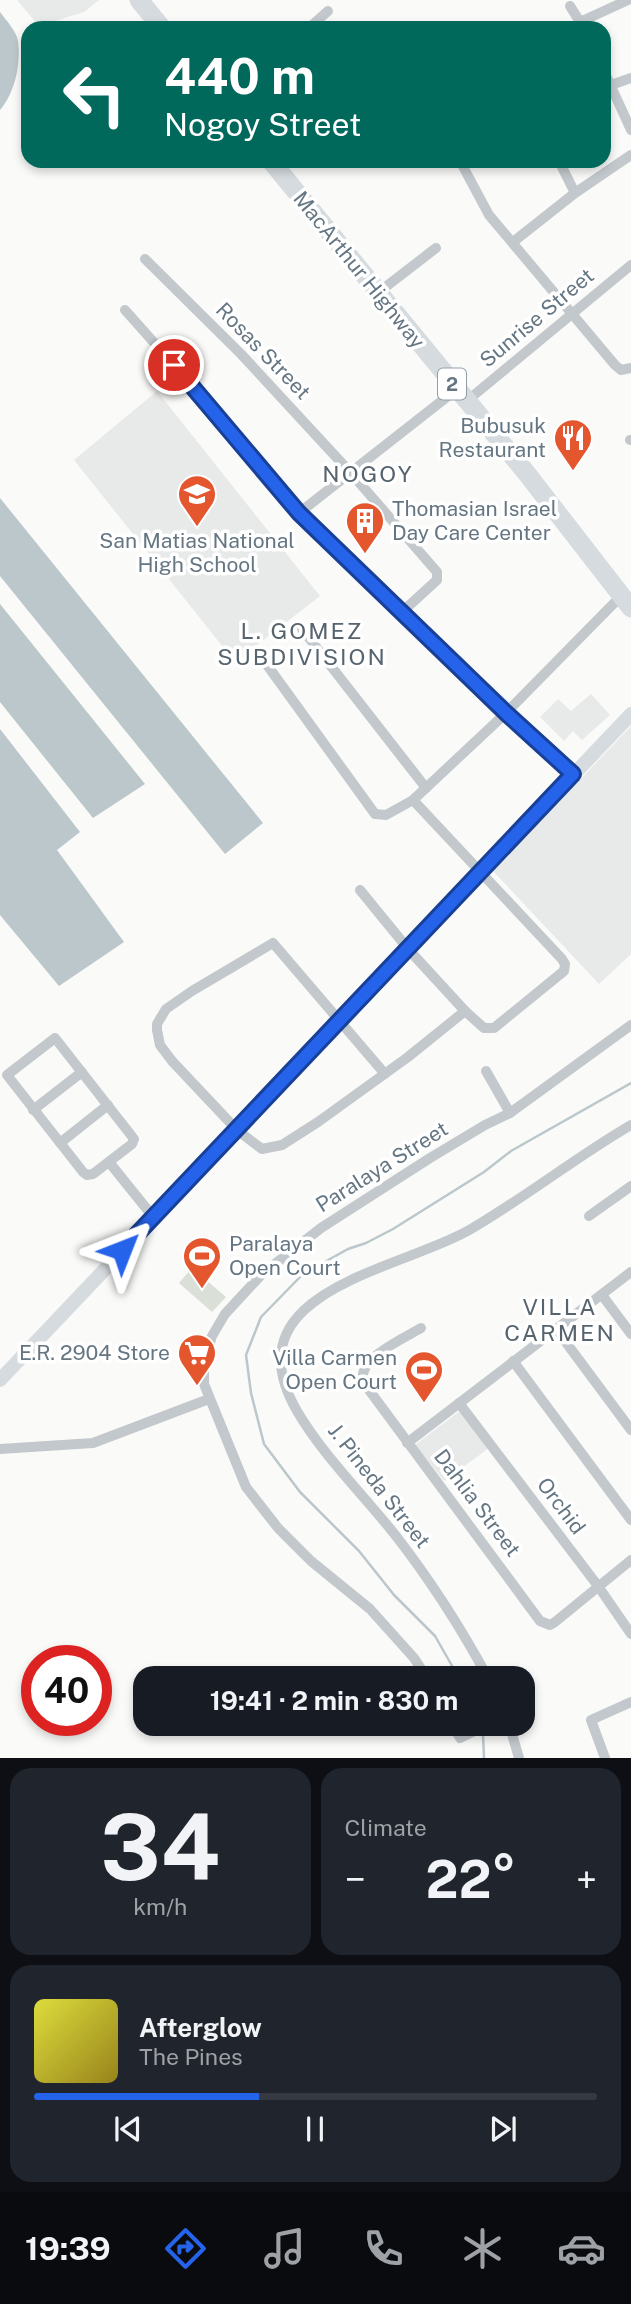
<!DOCTYPE html>
<meta charset="utf-8">
<style>
body{margin:0;font-family:"Public Sans",sans-serif;background:#20242c;color:#f1f3f6;height:100vh;display:flex;flex-direction:column;font-size:26px;white-space:nowrap}
*{box-sizing:border-box;margin:0}
p{font-size:23px;color:#9ea1a6}
.icon{flex:none;width:38px;height:38px;fill:none;stroke:currentColor;stroke-width:2;stroke-linecap:round;stroke-linejoin:round}
.map{position:relative;height:1758px;overflow:hidden}
.side{display:flex;flex-direction:column;gap:10px;padding:10px;background:#0d0f14;flex:1}
.side>*{flex:none}
.banner{position:absolute;left:21px;top:21px;width:590px;height:147px;border-radius:21px;box-shadow:0 4px 10px #0003;background:#00695c;color:#fff;overflow:hidden}
.speed{position:absolute;left:21px;top:1645px;display:flex;gap:14px;font-size:35px;font-weight:700;text-align:center}
.speed>*{display:grid;place-content:center;width:91px;height:91px;border-radius:50%;background:#171b24;box-shadow:0 4px 10px #0003;line-height:1}
.speed .limit{border:10px solid #d22;background:#fff;color:#111}
.pin{position:absolute;display:grid;place-items:center;width:60px;height:60px;color:#fff;margin:-30px;border:4px solid #fff;border-radius:50%;box-shadow:0 2px 7px #0007}
.me{position:absolute;width:77px;margin:-38px;rotate:45deg;stroke-linejoin:round;filter:drop-shadow(0 0 5px #0008)}
.turn{display:flex;align-items:center;gap:24px;height:147px;padding:0 28px;font-size:32px}
.turn .icon{width:91px;height:91px;stroke-width:2.5}
.turn b{display:block;font-size:49px;line-height:60px}
.big{font-size:52px;font-weight:700;line-height:1.1}
.side .tile{flex:1;display:flex;flex-direction:column;justify-content:center;gap:10px;min-width:0;padding:0 24px;border-radius:21px;background:#20242c}
.side .dial{align-items:center;gap:0}
.dial b{font-size:91px;line-height:1}
.song{display:flex;align-items:center;gap:21px}
.cover{width:84px;height:84px;border-radius:10px;background:linear-gradient(135deg,hsl(60 70% 55%),hsl(50 70% 35%))}
.played{height:7px;border-radius:4px;background:linear-gradient(90deg,#2563eb 40%,#363941 40%)}
.keys{display:flex;justify-content:space-around;direction:ltr}
.heat{display:flex;justify-content:space-between;align-items:center;font-size:38px;direction:ltr}
.side .tiles{flex:1;display:grid;gap:10px;grid-template-columns:1fr 1fr}
.tile:last-child{grid-column:span 2}
.trip{position:absolute;left:133px;top:1666px;width:402px;height:70px;border-radius:21px;background:#171b24;box-shadow:0 4px 10px #0003;font-weight:700;line-height:70px;text-align:center}
.dock{display:flex;height:112px;justify-content:space-around;align-items:center;background:#090b0e;color:#9ea1a6}
.dock .icon{width:49px;height:49px}
.dock .active{color:#2563eb}
.dock b{font-size:32px;color:#f1f3f6}
.map>svg:first-child{display:block}
</style>
<div class="map">
<svg width="631" height="1758" viewBox="0 0 631 1758">
<rect width="100%" height="100%" fill="#fafaf8"/>
<g fill="#e8e9e9">
<polygon points="17,0 99,0 84,12 39,26"/>
<polygon points="157,391 320,596 235,662 74,460"/>
<polygon points="591,694 610,715 582,740 573,731 564,741 540,717 558,699 571,711"/>
<polygon points="631,726 631,954 599,984 493,871"/>
<polygon points="461,1410 489,1448 444,1481 415,1445"/>
</g>
<polygon fill="#dadfd7" points="192,1268 226,1297 212,1312 179,1283"/>
<g fill="#bbc7cb">
<path d="M0 12C6 20 17 32 18 41 21 64 15 93 0 110Z"/>
<polygon points="0,498 263,823 225,854 0,576"/>
<polygon points="0,604 145,784 93,818 0,702"/>
<polygon points="0,729 80,832 57,850 124,942 59,986 0,915"/>
</g>
<g fill="none" stroke-linecap="round" stroke-linejoin="round">
<g stroke="#bbc7cb" stroke-width="2.5">
<polyline points="459,1678 435,1636 394,1595 359,1551 300,1492 264,1444 251,1393 246,1355 261,1317 303,1274 348,1249 366,1243 393,1229 484,1172 511,1151 631,1083"/>
<polyline points="483,1734 484,1758"/>
</g>
<g stroke="#c3c8cc" stroke-width="10">
<polyline points="570,6 582,25"/>
<polyline points="580,22 628,0"/>
<polyline points="309,28 328,11"/>
<polyline points="604,71 631,130"/>
<polyline points="611,85 631,78"/>
<polyline points="460,161 489,215 615,365 621,370 631,368"/>
<polyline points="559,161 575,193"/>
<polyline points="513,242 575,193 631,155"/>
<polyline points="145,259 241,354 350,472 437,572 437,580 402,612"/>
<polyline points="379,292 436,248"/>
<polyline points="125,310 206,401 299,513 506,713 574,774"/>
<polyline points="468,400 631,265"/>
<polyline points="630,440 631,440"/>
<polyline points="299,513 457,389"/>
<polyline points="302,629 426,788"/>
<polyline points="262,658 375,814 386,815 413,800 506,713 622,595"/>
<polyline points="360,890 409,950 465,1011 484,1028 494,1028 564,971 565,964 562,959 413,800"/>
<polygon points="55,1038 134,1139 132,1144 93,1174 87,1175 83,1172 7,1075"/>
<polyline points="486,1071 510,1113"/>
<polyline points="385,1074 273,943 192,991 166,1009 157,1024 157,1030 160,1045 172,1061 237,1130 262,1149 282,1145 318,1122 408,1057 465,1011"/>
<polyline points="33,1110 82,1072"/>
<polyline points="60,1143 108,1105"/>
<polyline points="109,1162 154,1218"/>
<polyline points="589,1216 631,1186"/>
<polyline points="602,1295 631,1334"/>
<path d="M421 1328C406 1337 359 1358 363 1379 364 1384 369 1390 372 1394L540 1621 550 1625 555 1622 631 1560"/>
<polyline points="556,1329 631,1430"/>
<polyline points="513,1361 631,1520"/>
<polyline points="459,1403 598,1586 631,1634"/>
<polyline points="407,1443 631,1272"/>
<polyline points="0,1449 93,1443 209,1399"/>
<polyline points="427,1678 414,1658 370,1609 311,1561 278,1528 246,1487 204,1384 204,1364 212,1336 225,1314 262,1274 321,1228 430,1158 485,1125 510,1113 631,1025"/>
<path d="M488 1678C461 1628 431 1581 396 1536 363 1494 324 1457 297 1411 227 1290 402 1270 471 1229 526 1197 576 1157 631 1125"/>
<polyline points="452,1724 460,1738 489,1724"/>
<polyline points="509,1724 519,1758"/>
<polyline points="605,1758 591,1720 631,1702"/>
</g>
<polyline stroke="#d6dbdf" stroke-width="14" points="0,1380 631,714"/>
<g stroke="#d6dbdf" stroke-width="19">
<polyline points="139,0 162,28"/>
<polyline points="271,161 528,475 631,608"/>
</g>
</g>
<g fill="none" stroke-linecap="round" stroke-linejoin="round">
<defs>
<polyline id="route" points="122,1250 573,774 506,713 299,513 174,365"/>
</defs>
<use href="#route" stroke="#184099" stroke-width="18"/>
<use href="#route" stroke="#2563eb" stroke-width="12"/>
</g>
<defs>
<symbol id="restaurant-pin" viewBox="-11 -11 22 30"><path d="M0 17L-7.5 6A9.5 9.5 0 1 1 7.5 6Z" fill="#e4572e" stroke="#fff"/><path d="M-5-6h1v4h1v-4h1v4h1v-4h1v5L-1.5 .5V6h-2V.5L-5-1ZM5-6V6H3V1.5H1.5Q1.5-4 5-6Z" fill="#fff"/></symbol>
<symbol id="school-pin" viewBox="-11 -11 22 30"><path d="M0 17L-7.5 6A9.5 9.5 0 1 1 7.5 6Z" fill="#e4572e" stroke="#fff"/><path d="M0-5L7-2L0 1L-7-2ZM-4 1L0 2.5L4 1V4Q0 6-4 4Z" fill="#fff"/></symbol>
<symbol id="building-pin" viewBox="-11 -11 22 30"><path d="M0 17L-7.5 6A9.5 9.5 0 1 1 7.5 6Z" fill="#e4572e" stroke="#fff"/><path d="M-4-6H4V6H1V3H-1V6H-4ZM-2.5-4.3h1.7v1.8h-1.7ZM.8-4.3h1.7v1.8H.8ZM-2.5-1h1.7V.8h-1.7ZM.8-1h1.7V.8H.8Z" fill="#fff"/></symbol>
<symbol id="stadium-pin" viewBox="-11 -11 22 30"><path d="M0 17L-7.5 6A9.5 9.5 0 1 1 7.5 6Z" fill="#e4572e" stroke="#fff"/><path d="M0-5a6.5 5 0 1 0 0 10a6.5 5 0 1 0 0-10ZM-3.5-1.8h7v3.6h-7Z" fill="#fff"/></symbol>
<symbol id="supermarket-pin" viewBox="-11 -11 22 30"><path d="M0 17L-7.5 6A9.5 9.5 0 1 1 7.5 6Z" fill="#e4572e" stroke="#fff"/><path d="M-6-5.5h2.5l.6 2H6L4.5 2H-2.5L-4.4-4H-6ZM-1.5 3.2a1.3 1.3 0 1 0 .1 0ZM3 3.2a1.3 1.3 0 1 0 .1 0Z" fill="#fff"/></symbol>
</defs>
<g fill-rule="evenodd">
<use href="#restaurant-pin" x="551" y="416" width="44" height="60"/>
<use href="#school-pin" x="175" y="472" width="44" height="60"/>
<use href="#building-pin" x="343" y="499" width="44" height="60"/>
<use href="#stadium-pin" x="180" y="1234" width="44" height="60"/>
<use href="#supermarket-pin" x="175" y="1331" width="44" height="60"/>
<use href="#stadium-pin" x="402" y="1348" width="44" height="60"/>
</g>
<g text-anchor="middle" stroke-width="7" stroke-linejoin="round" paint-order="stroke">
<rect fill="#fff" stroke="#939fa8" stroke-width="2" x="438" y="368.5" width="28" height="31" rx="5"/>
<g font-size="19" font-weight="bold" fill="#657683">
<text x="452" y="391">2</text>
</g>
<g font-size="21" fill="#657683" stroke="#fff">
<text transform="translate(359 270) rotate(51)" y="7">MacArthur Highway</text>
<text transform="translate(537 318) rotate(-40)" y="7">Sunrise Street</text>
<text transform="translate(263 351) rotate(46)" y="7">Rosas Street</text>
<text transform="translate(382 1167) rotate(-32)" y="7">Paralaya Street</text>
<text transform="translate(379 1486) rotate(52)" y="7">J. Pineda Street</text>
<text transform="translate(477 1503) rotate(53)" y="7">Dahlia Street</text>
<text transform="translate(561 1506) rotate(53)" y="7">Orchid</text>
</g>
<g font-size="21" fill="#657683" stroke="#fff" text-anchor="end">
<text x="546" y="433">Bubusuk<tspan x="546" dy="24">Restaurant</tspan></text>
<text x="392" y="516" text-anchor="start">Thomasian Israel<tspan x="392" dy="24">Day Care Center</tspan></text>
<text x="197" y="548" text-anchor="middle">San Matias National<tspan x="197" dy="24">High School</tspan></text>
<text x="229" y="1251" text-anchor="start">Paralaya<tspan x="229" dy="24">Open Court</tspan></text>
<text x="170" y="1360">E.R. 2904 Store</text>
<text x="397" y="1365">Villa Carmen<tspan x="397" dy="24">Open Court</tspan></text>
</g>
<g font-size="23" letter-spacing="2" fill="#57646e" stroke="#fff">
<text x="368" y="482">NOGOY</text>
<text x="302" y="639">L. GOMEZ<tspan x="302" dy="26">SUBDIVISION</tspan></text>
<text x="560" y="1315">VILLA<tspan x="560" dy="26">CARMEN</tspan></text>
</g>
</g>
</svg>
<div class="speed"><div class="limit">40</div></div>
<div class="pin" style="left:174px;top:365px;background:#d93025"><svg class="icon" aria-label="arrive" viewBox="0 0 24 24"><path d="M6 21V4h12l-3 4 3 4H6"/></svg></div>
<svg class="me" style="left:122px;top:1250px" viewBox="-20 -20 40 40"><path d="M0-17L14 15 0 8-14 15z" fill="#2563eb" stroke="#fff" stroke-width="4"/></svg>
<div class="trip">19:41 · 2 min · 830 m</div>
<div class="banner">
<div class="turn"><svg class="icon" aria-label="left" viewBox="0 0 24 24"><path d="M17 20v-9H6M10 6l-5 5 5 5"/></svg><div><b>440 m</b>Nogoy Street</div></div>
</div>
</div>
<section class="side">
<div class="tiles">
<div class="tile dial"><b>34</b><p>km/h</p></div>
<div class="tile"><p>Climate</p>
<div class="heat"><a>−</a><b class="big">22°</b><a>+</a></div>
</div>
<div class="tile">
<div class="song"><i class="cover"></i><div><b>Afterglow</b><p>The Pines</p></div></div>
<div class="played"></div>
<div class="keys"><svg class="icon" aria-label="previous" viewBox="0 0 24 24"><path d="M18 5L8 12l10 7zM5 5v14"/></svg><svg class="icon" aria-label="pause" viewBox="0 0 24 24"><path d="M8 5v14M16 5v14"/></svg><svg class="icon" aria-label="next" viewBox="0 0 24 24"><path d="M6 5l10 7-10 7zM19 5v14"/></svg></div>
</div>
</div>
</section>
<nav class="dock">
<b>19:39</b>
<svg class="icon active" aria-label="directions" viewBox="0 0 24 24"><path d="M12 3l9 9-9 9-9-9zM9 14v-3h6M13 9l2 2-2 2"/></svg>
<svg class="icon" aria-label="music" viewBox="0 0 24 24"><path d="M9 18V5l10-2v13"/><circle cx="6" cy="18" r="3"/><circle cx="16" cy="16" r="3"/></svg>
<svg class="icon" aria-label="phone" viewBox="0 0 24 24"><path d="M5 4h4l2 5-3 2q2 4 5 5l2-3 5 2v4C11 20 4 13 5 4z"/></svg>
<svg class="icon" aria-label="climate" viewBox="0 0 24 24"><path d="M12 3v18M4 7l16 10M4 17L20 7"/></svg>
<svg class="icon" aria-label="car" viewBox="0 0 24 24"><path d="M5 17H2v-5l4-1 3-4h7l3 4 3 1v5h-3M9 17h6M6 11h13"/><circle cx="7" cy="17" r="2"/><circle cx="17" cy="17" r="2"/></svg>
</nav>
